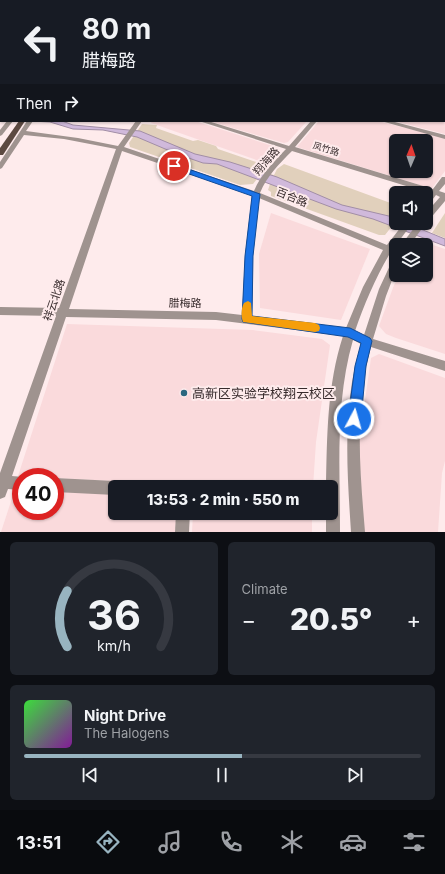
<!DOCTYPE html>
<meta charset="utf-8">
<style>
body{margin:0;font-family:Inter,"Noto Sans SC",sans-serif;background:#20242c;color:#f1f3f6;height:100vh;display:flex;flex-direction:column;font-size:15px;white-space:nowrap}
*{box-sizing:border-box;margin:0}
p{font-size:13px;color:#9ea1a6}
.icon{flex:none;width:22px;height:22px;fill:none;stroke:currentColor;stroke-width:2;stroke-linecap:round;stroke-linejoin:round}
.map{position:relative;height:532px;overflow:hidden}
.panel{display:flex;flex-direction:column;gap:10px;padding:10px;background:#0d0f14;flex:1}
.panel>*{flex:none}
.guide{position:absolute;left:0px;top:0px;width:445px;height:122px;box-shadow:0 1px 3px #0004;background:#171b24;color:#f1f3f6;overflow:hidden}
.needle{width:26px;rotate:2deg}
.controls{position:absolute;left:389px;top:134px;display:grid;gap:8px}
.controls a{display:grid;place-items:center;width:44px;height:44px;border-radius:6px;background:#171b24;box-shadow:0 1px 3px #0004;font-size:20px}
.speed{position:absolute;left:12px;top:468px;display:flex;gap:8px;font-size:20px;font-weight:700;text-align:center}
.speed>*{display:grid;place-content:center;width:52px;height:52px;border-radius:50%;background:#171b24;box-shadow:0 1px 3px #0004;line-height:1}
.speed .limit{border:6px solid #d22;background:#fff;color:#111}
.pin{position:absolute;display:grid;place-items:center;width:34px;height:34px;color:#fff;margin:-17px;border:2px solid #fff;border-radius:50%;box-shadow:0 1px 4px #0007}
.me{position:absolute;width:44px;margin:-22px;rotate:6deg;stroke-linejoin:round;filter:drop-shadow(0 0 3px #0008)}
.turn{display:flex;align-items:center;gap:14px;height:84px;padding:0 16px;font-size:18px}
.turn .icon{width:52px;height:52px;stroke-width:2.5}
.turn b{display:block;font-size:28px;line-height:34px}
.then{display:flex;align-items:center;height:38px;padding:0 16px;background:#0003;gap:8px;font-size:15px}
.big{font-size:30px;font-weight:800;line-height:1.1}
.panel .tile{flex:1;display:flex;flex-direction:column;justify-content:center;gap:6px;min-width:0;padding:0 14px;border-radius:6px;background:#20242c}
.panel .dial{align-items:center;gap:0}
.dial svg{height:104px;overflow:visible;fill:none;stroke:#363941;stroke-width:7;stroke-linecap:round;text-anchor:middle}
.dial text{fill:#f1f3f6;stroke:none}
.song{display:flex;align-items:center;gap:12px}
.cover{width:48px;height:48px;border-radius:6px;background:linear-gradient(135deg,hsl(120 70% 55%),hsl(290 70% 35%))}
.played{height:4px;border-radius:2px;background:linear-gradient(90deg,#98b4c0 55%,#363941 55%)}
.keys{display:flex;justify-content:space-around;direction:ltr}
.heat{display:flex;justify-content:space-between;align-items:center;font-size:22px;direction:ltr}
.panel .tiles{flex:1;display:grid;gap:10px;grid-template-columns:1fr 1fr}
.tile:last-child{grid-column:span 2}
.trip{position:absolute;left:108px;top:480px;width:230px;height:40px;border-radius:6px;background:#171b24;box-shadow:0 1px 3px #0004;font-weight:800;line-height:40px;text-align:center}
.tabs{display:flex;height:64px;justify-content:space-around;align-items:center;background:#090b0e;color:#9ea1a6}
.tabs .icon{width:28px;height:28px}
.tabs .on{color:#98b4c0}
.tabs b{font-size:18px;color:#f1f3f6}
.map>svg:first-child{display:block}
</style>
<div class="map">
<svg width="445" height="532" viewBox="0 0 445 532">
<rect width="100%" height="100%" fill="#feebec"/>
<g fill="#fadadc" fill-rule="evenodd">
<polygon points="444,83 445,134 394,121 444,121"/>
<polygon points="152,121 198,122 279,148 265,163 151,123"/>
<polygon points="209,121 307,121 288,142 284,143"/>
<path d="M319 121H378L445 138V171L432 188 423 186 297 147ZM396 141H426V171H396Z"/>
<polygon points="271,213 370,249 341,320 260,308 259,254"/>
<polygon points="430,244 445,249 445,354 396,338 386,334 379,326 394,285 401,275 426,275 426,245 421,245"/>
<polygon points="67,324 253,330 322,339 330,345 316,442 313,487 191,487 190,485 18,476"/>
<polygon points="379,354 445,378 445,461 442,473 438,532 362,532 359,443 371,358"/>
<polygon points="15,489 21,490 21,511 55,511 55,491 115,494 115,513 177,513 175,532 1,532"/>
<polygon points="193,513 312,513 312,532 192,532"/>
</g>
<g fill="#e1d0bc">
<polygon points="142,124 157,125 156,128 193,141 198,140 216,146 218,149 265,165 261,171 274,175 277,169 284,164 396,205 396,221 385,235 379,235 271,196 271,192 268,190 270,184 257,179 253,184 240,185 130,147 129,143"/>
<polygon points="445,213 445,238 432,233"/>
</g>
<g fill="#d0b9db" stroke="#a28ea6">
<polygon points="36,0 445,0 445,33 444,1 17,1"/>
<polygon points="32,121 62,121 73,125 140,131 195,154 230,162 277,177 342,205 393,217 396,219 396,223 406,223 445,239 445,246 373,219 336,209 217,164 203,163 177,154 137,137 103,130 73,129 50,122"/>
</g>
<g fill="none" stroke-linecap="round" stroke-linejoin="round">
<g fill="#9f938f" fill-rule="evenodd">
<polygon points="7,121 13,121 2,135 0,136 0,130"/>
<path d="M27 121H33L26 131 78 138 118 146 136 121H142L124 147 254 191C261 174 274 162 286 149L199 121H208L289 146 311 121H317L295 147 433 189 442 177H445V184L439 191 445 193V201L429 220 426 221V213L440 197 436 195 429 204H426V197L429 193 292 151C279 164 267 176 260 193L387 245 404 223H412C405 234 396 244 389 255 375 279 364 305 355 331L364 335 379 289 393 259 396 258V270L386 296 373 339 445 361V371L371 347C354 407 360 471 365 532H351C347 470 342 404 361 344L353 340C335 402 340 468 340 532H326V513H331V487H326C327 437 327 385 343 336L216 320 66 317 12 476 23 477H21V490L8 489 5 497 0 499V473L56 316 0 315V307L59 308 116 149 64 139 24 135 2 168 0 169V162ZM122 151 252 195 245 256 242 315 216 312 69 309ZM259 198 383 250 363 287 346 328 252 316 253 256Z"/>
<polygon points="381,121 391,121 445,135 445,139"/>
<polygon points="418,223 426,223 410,245 401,245"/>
<polygon points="55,478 115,481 120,483 121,487 115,487 115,495 55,492"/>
<polygon points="176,513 190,513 189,532 175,532"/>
</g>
<g fill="#5c4941" fill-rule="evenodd">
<rect x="0" y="71" width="1" height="4"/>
<polygon points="444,79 445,80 445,84 444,83"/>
<polygon points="19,121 25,121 3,155 0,155 0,148"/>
</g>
</g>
<polygon fill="#1a73e8" stroke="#114b97" points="174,164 260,194 253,256 252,316 350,328 370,338 372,341 366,366 361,419 359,424 354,425 350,424 348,419 355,366 361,343 348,337 243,322 242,319 245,256 252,196 172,168 172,165"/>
<path fill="#f59e0b" d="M248 301 251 303 252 316 315 323 319 325 320 328 319 331 315 332 243 322C241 317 241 308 244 303Z"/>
<circle fill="#2b677f" stroke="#feebec" stroke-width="1.5" cx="184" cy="393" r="4"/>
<g text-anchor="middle" stroke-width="4" stroke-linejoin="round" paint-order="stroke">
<g font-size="9" fill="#372b2c" stroke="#feebec">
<text transform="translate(326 149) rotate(17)" y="3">凤竹路</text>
</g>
<g font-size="11" fill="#372b2c" stroke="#feebec">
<text transform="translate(266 161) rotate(-49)" y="4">翔海路</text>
<text transform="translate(292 197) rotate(22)" y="4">百合路</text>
<text transform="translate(54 300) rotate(-71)" y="4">祥云北路</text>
<text transform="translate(185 303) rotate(1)" y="4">腊梅路</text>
</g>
<g font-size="13" fill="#372b2c" stroke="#feebec" text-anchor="start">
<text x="192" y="398">高新区实验学校翔云校区</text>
</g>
</g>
</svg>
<div class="controls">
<a><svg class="needle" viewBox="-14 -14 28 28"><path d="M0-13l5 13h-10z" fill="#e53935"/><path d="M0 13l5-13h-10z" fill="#9ea1a6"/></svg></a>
<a><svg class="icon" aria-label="sound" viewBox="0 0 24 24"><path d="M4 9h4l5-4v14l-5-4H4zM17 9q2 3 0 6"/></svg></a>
<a><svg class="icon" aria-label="layers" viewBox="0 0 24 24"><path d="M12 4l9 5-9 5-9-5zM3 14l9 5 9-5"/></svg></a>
</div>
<div class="speed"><div class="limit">40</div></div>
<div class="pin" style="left:174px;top:166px;background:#d93025"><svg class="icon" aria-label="arrive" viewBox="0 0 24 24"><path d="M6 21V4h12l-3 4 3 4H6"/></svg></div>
<svg class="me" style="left:354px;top:419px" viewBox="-20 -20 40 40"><circle r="17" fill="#1a73e8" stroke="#fff" stroke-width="3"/><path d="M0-11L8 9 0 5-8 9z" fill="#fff"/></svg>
<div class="trip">13:53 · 2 min · 550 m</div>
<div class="guide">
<div class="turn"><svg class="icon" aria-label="left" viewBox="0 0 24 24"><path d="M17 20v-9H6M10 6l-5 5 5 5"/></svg><div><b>80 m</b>腊梅路</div></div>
<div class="then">Then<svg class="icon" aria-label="right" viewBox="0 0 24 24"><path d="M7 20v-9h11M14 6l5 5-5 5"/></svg></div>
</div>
</div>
<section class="panel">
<div class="tiles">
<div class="tile dial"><svg viewBox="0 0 100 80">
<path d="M14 69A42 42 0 1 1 86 69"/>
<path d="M14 69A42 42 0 0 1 14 26" stroke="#98b4c0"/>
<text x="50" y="56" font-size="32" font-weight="700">36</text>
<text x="50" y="72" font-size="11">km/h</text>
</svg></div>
<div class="tile"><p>Climate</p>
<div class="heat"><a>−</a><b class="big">20.5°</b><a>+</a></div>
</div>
<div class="tile">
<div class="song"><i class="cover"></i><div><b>Night Drive</b><p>The Halogens</p></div></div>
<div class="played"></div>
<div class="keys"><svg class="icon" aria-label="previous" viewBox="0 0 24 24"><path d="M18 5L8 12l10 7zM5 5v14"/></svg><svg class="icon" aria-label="pause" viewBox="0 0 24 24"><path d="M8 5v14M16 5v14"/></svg><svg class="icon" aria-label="next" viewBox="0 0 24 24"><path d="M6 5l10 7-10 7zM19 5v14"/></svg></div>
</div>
</div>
</section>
<nav class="tabs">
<b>13:51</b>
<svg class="icon on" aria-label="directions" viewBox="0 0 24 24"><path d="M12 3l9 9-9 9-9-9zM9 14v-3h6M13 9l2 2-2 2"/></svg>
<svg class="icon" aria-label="music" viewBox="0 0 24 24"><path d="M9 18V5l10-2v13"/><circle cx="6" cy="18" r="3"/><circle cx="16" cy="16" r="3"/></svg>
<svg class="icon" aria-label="phone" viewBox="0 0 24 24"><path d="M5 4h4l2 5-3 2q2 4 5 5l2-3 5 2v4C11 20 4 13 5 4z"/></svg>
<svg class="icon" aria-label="climate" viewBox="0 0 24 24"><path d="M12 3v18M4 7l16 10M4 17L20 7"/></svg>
<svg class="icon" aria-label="car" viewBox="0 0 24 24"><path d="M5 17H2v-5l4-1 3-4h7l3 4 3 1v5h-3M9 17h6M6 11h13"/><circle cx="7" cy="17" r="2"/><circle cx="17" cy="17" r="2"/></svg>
<svg class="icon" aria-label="filters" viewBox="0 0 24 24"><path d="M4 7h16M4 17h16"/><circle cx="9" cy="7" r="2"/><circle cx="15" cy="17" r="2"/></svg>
</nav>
